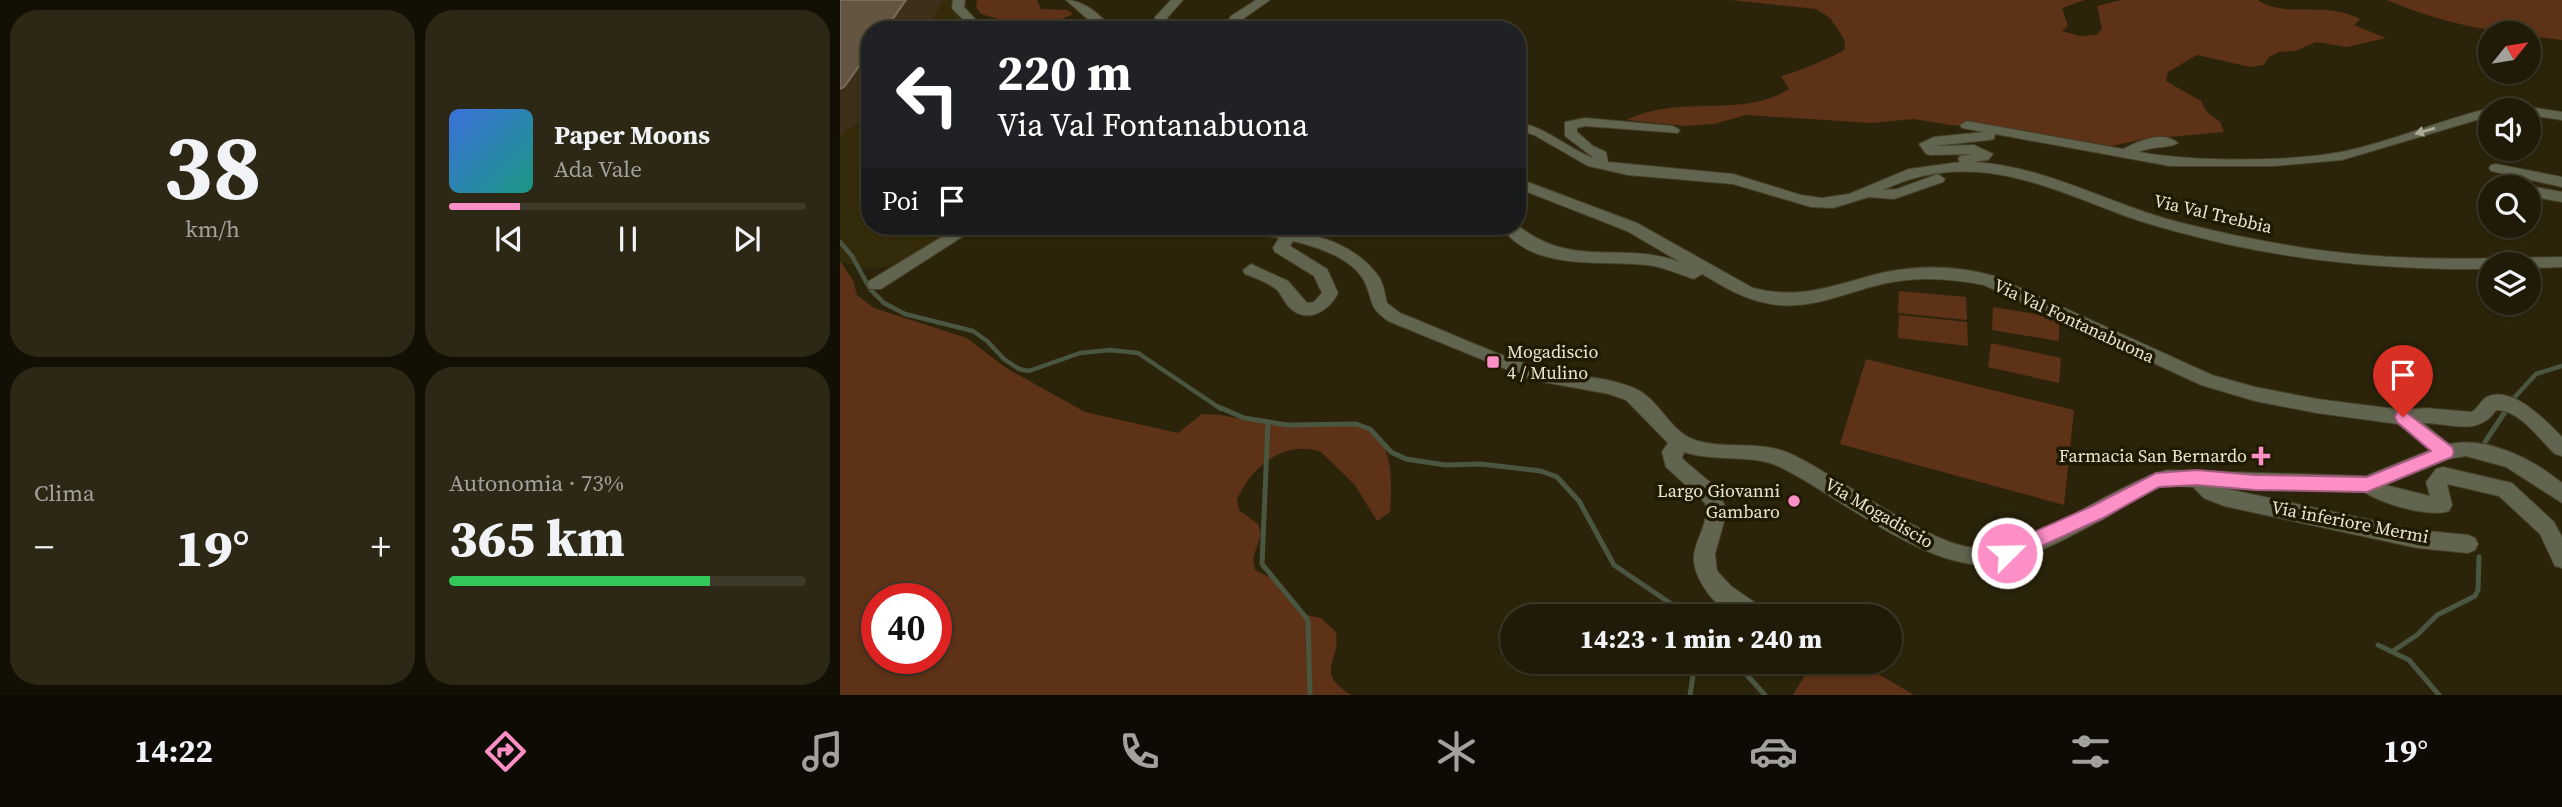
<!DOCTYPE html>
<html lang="it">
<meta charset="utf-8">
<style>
body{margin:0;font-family:"Source Serif 4",serif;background:#2d2816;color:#f1f3f6;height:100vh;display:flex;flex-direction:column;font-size:26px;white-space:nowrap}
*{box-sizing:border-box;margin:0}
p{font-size:23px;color:#a2a19c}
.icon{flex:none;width:38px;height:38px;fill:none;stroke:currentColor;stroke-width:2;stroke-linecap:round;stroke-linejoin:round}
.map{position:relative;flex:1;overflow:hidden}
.details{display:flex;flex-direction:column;gap:10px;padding:10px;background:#120f04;width:840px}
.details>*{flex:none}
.hud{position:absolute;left:21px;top:21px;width:665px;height:214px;border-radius:28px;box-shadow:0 2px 5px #0004,0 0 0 2px #3d3929;background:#202124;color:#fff;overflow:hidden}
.needle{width:46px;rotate:60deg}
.controls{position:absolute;left:1638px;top:21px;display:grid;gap:14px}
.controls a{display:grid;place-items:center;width:63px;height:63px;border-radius:50%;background:#201b08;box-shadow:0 2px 5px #0004,0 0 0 2px #3d3929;font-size:35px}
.speed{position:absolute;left:21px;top:583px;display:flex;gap:14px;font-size:35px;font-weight:700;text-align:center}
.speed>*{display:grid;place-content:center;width:91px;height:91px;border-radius:50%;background:#201b08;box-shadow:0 2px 5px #0004,0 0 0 2px #3d3929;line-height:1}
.speed .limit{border:10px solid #d22;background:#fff;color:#111}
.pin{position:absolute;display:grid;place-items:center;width:60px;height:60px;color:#fff;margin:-72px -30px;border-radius:50% 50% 50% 0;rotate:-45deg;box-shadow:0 0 7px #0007}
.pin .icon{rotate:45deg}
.me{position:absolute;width:77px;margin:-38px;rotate:67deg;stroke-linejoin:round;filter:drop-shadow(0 0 5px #0008)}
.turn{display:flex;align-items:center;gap:24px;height:147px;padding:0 21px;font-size:32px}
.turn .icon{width:91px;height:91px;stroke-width:2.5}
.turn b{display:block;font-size:49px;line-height:60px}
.then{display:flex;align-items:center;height:66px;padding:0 21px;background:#0003;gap:14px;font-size:26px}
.big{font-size:52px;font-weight:800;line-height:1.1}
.details .tile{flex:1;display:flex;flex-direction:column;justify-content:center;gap:10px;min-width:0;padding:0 24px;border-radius:28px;background:#2d2816}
.details .dial{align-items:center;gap:0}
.dial b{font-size:91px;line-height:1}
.song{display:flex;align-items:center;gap:21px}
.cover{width:84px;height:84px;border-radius:10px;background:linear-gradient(135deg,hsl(220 70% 55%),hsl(170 70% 35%))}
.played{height:7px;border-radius:4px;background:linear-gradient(90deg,#fb8fc6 20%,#3d3929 20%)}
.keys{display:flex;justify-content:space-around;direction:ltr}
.heat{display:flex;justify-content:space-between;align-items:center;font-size:38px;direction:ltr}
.charge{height:10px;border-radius:5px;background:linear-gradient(90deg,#34c759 73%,#3d3929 0)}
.details .tiles{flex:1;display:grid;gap:10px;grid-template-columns:repeat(2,1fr)}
.trip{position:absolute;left:660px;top:604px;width:402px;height:70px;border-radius:35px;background:#201b08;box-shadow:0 2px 5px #0004,0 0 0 2px #3d3929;font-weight:800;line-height:70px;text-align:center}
.tab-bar{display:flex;height:112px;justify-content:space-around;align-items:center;background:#0d0b03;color:#a2a19c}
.tab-bar .icon{width:49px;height:49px}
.tab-bar .active{color:#fb8fc6}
.tab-bar b{font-size:32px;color:#f1f3f6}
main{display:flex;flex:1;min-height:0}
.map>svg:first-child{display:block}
</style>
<main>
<section class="details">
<div class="tiles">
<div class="tile dial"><b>38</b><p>km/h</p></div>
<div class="tile">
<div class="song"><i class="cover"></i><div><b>Paper Moons</b><p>Ada Vale</p></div></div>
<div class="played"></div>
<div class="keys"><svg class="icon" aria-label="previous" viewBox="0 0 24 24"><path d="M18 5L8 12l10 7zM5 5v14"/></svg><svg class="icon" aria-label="pause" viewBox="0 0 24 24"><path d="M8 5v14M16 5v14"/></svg><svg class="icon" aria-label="next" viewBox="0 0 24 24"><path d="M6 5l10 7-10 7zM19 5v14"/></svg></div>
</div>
<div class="tile"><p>Clima</p>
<div class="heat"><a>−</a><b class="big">19°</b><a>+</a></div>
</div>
<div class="tile"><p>Autonomia · 73%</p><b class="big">365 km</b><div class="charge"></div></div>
</div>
</section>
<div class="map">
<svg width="1722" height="695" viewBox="0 0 1722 695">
<rect width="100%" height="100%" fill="#2b240b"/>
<polygon fill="#342b0a" points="0,0 114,0 116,13 125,24 144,30 30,30 30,129 20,141 30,147 30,226 121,226 76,257 52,266 24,269 0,261"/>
<g fill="#5d3216" fill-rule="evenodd">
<polygon points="137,0 197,0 201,9 227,10 233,14 222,19 218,26 183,26 181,30 166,30 173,23 141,14 136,7"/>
<path d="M890 0H1245L1222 8 1228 26 1222 31 1240 36 1256 35 1262 29 1257 6 1281 0H1418C1445 19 1483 0 1520 19L1514 25 1546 38 1507 47 1476 42 1455 51 1439 52 1429 57 1424 65 1410 67 1357 55 1328 72 1326 81 1361 101 1366 111 1380 122 1384 132 1305 139 1271 146 1174 129 1110 125 1074 119 1032 123 906 115 874 124 846 126 787 120C838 94 903 119 949 89L941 76C950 75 995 56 1004 50L1005 42 1001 34 990 18 976 9Z"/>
<path d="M1547 0H1722V40L1689 36V33C1644 33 1589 18 1547 0Z"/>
<path d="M0 261 13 280 17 295 34 308 127 338 166 368 245 412 338 433 362 414 381 415 431 425H518C555 435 552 481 550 512L537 521 515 485 481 452C445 439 410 467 397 500L399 510 418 524 421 534 413 558 415 570 438 581 467 615 481 618 495 631C504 658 471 672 512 695H0ZM37 598H96V658H37Z"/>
<polygon points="1059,291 1126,297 1127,320 1058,313"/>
<polygon points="1153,307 1219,318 1219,341 1152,330"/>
<polygon points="1059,315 1127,322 1128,346 1058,338"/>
<polygon points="1151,343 1221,358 1219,383 1148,367"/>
<polygon points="1026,359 1234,410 1224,505 1000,444"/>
<polygon points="973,662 1018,662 1074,695 953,695"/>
</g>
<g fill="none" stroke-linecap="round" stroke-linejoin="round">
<g stroke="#4a5640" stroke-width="4.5">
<polyline points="0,242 12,256 30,289 44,303 65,314 133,331 147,341 164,359 179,369 189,371 240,353 270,350 298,353 381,409"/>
<polyline points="1673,399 1696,374 1722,366"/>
</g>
<g stroke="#4a5640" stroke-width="5">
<polyline points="379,407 404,418 447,425 516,424 530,429 551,452 566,459 605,465 641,464 701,471 717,477 739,501 774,565 849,616"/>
<polyline points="428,422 422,564 468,620 470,695"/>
<polyline points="1645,442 1665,412"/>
<polyline points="1538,645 1569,660 1599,695"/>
<polyline points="1553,651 1577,635 1597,615 1635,596 1638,590 1639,557"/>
<polyline points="895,662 925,695"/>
<polyline points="850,695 855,662"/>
</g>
<defs>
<g id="minor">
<path d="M113 0H125L124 7 135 19 162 30C139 30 127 26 112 8Z"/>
<path d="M226 0C243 0 262 15 272 30H260Z"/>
<polygon points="331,0 343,0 327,18 326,30 314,30 315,17"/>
<polygon points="416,0 430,0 400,21 394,30 382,30 391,16"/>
<polygon points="1689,107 1722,112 1722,120 1689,115 1689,110 1683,110"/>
<path d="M1650 108 1656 110H1650V116L1502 160 1434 166H1330L1155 134 1154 139 1149 140 1094 146 1134 145 1153 154 1148 160 1133 162C1208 166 1271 206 1342 223 1402 238 1464 250 1525 255 1591 261 1657 258 1722 257V267L1689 268V264H1650V269C1560 270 1474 263 1386 244 1353 236 1320 228 1288 217 1205 186 1131 148 1043 190L1057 189 1098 174 1105 179 1103 182 1054 199 1029 197 993 208 971 207 893 184 788 175 748 166 694 135 677 130V122C707 127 726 148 754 158L725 136V122L745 118 833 126 840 130 838 133 745 126 737 128V132L753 146 766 152 768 162 893 174 961 195 982 198 1009 194 1069 169 1120 162 1118 159 1120 156 1133 154 1091 155 1086 154 1079 144 1094 137 1144 132 1122 128 1120 125 1127 121 1283 149C1299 141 1322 130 1338 143 1332 148 1313 146 1299 152 1353 162 1447 162 1501 152 1552 142 1600 120 1650 108Z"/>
<polygon points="1656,164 1722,177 1722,187 1651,171 1649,168 1651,165"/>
<path d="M677 178 797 223 913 288C965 301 997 283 1046 272 1081 265 1119 266 1154 276L1372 375 1415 387 1477 399 1563 410 1586 408 1632 412C1638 408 1641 400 1647 397 1673 385 1706 421 1722 437V456L1715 454C1699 439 1680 410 1656 410 1639 437 1610 423 1583 423L1609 444C1648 436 1693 459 1722 483V503L1666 467 1626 456 1608 459 1545 485 1590 496 1586 482 1596 469 1603 467 1672 483 1714 522 1722 537V568L1715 566 1700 534 1659 496 1607 484 1612 505 1609 511C1589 518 1542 504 1524 492L1383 488 1577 530 1628 535 1635 538 1638 544 1635 550 1628 553 1577 548 1384 506 1364 498 1353 487C1345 487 1335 485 1327 486 1305 489 1284 507 1265 518 1235 534 1201 553 1168 562 1097 582 1001 496 938 466 911 454 873 462 844 452L842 458 846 462 877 488 887 511 875 554 877 571 891 586 924 609 927 616C918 616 908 617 900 616 878 613 851 577 854 555 856 538 870 521 865 503L826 467 822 452 828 443 786 400 769 394 692 380 548 321C529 307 534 305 526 285 516 259 478 247 453 241L450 246 487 269 498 293C489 311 467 325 449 307 444 302 441 293 436 289 427 282 415 278 405 274L403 270 411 264 448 281 467 303 474 302 482 293 474 276 435 252 433 248 439 238 395 231 387 226C438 226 507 231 539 277 544 285 545 295 547 303L560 313C607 331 654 355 703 369 733 378 766 375 796 389 820 400 829 431 855 440 885 450 919 440 949 453 996 474 1091 547 1137 548 1196 548 1269 486 1327 470L1526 476 1590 450 1558 424 1477 413 1415 401 1361 385 1144 285C1111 279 1081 276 1047 283 1008 291 972 311 931 304 905 300 884 287 862 274L854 279C838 274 824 267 807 265 761 260 691 272 661 226L677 225C734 270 780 240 840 262L787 231 677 188Z"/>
<polygon points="1689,186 1722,192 1722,202 1689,196 1689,187 1685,187"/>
<polygon points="120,226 139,226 41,289 29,289 27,285 29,281"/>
<polygon points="953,662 976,662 977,664 974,672 966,675 958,672"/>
</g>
</defs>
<use href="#minor" stroke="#463f27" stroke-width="2"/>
<use href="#minor" fill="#61644e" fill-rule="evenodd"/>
</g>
<g fill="#3d301a">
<polygon points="66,0 104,0 85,30 45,30"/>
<polygon points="30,51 30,114 28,118 6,130 0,138 0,89"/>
</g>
<polygon fill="#645542" stroke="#796c59" stroke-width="2" points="0,0 66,0 45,30 30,30 30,51 4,87 0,89"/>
<defs><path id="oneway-solid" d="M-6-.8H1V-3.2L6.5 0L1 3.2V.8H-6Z" transform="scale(1.75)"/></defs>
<use fill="#acab99" href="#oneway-solid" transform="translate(1585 131) rotate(164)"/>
<polygon fill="#fb8fc6" stroke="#a35d81" stroke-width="2" points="1563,410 1612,447 1614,452 1612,457 1527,492 1415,490 1357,485 1319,487 1263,518 1173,559 1167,561 1160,559 1157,553 1160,547 1250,507 1316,473 1357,470 1415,475 1527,477 1591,451 1557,422 1555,417 1557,412"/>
<g fill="#fb8fc6" stroke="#211a03" stroke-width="2.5">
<rect x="646" y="355" width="14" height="14" rx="3.5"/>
<path d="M1417.5 445.5h7v7h7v7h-7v7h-7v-7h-7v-7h7z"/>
<circle cx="954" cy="501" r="7"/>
</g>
<g text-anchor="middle" stroke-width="7" stroke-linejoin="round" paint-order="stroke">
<g font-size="18" fill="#e9e5d6" stroke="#211a03">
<text transform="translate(1373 214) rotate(13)" y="6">Via Val Trebbia</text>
<text transform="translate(1234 321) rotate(25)" y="6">Via Val Fontanabuona</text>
<text transform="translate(1039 513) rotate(30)" y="6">Via Mogadiscio</text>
<text transform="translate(1510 522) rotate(11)" y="6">Via inferiore Mermi</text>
</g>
<g font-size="18" fill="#e9e5d6" stroke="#211a03" text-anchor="end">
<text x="667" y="358" text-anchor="start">Mogadiscio<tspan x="667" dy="21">4 / Mulino</tspan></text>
<text x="1407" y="462">Farmacia San Bernardo</text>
<text x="940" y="497">Largo Giovanni<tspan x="940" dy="21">Gambaro</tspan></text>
</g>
</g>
</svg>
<div class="controls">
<a><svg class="needle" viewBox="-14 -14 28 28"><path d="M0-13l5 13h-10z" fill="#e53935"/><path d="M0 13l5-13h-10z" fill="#a2a19c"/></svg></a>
<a><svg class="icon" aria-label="sound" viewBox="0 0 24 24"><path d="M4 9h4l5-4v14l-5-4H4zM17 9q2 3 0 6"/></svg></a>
<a><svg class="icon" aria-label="search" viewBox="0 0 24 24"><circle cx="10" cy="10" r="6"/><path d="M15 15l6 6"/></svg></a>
<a><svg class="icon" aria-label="layers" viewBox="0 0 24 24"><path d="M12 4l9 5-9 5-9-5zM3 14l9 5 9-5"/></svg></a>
</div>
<div class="speed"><div class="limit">40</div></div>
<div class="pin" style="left:1563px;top:417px;background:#d93025"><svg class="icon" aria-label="arrive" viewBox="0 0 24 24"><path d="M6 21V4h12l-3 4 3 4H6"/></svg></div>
<svg class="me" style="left:1167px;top:553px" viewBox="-20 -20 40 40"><circle r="17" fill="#fb8fc6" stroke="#fff" stroke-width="3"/><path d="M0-11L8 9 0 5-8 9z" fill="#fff"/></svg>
<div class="trip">14:23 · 1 min · 240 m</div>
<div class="hud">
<div class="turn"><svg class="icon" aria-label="left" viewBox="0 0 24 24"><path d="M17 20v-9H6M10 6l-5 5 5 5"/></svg><div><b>220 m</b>Via Val Fontanabuona</div></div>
<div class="then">Poi<svg class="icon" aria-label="arrive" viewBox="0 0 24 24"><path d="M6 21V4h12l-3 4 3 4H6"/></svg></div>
</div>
</div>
</main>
<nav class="tab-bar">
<b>14:22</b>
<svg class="icon active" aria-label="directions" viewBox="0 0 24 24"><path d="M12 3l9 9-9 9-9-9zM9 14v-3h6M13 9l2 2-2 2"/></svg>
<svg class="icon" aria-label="music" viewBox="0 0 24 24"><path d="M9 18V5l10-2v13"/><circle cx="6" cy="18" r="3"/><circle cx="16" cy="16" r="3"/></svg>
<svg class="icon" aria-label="phone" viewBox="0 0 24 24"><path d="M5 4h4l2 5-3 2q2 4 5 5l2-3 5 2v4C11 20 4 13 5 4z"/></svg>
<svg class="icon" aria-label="climate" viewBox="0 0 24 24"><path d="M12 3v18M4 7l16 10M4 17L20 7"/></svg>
<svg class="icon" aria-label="car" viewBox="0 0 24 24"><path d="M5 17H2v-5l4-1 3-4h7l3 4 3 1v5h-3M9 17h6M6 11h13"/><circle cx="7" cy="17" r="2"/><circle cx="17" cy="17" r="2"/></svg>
<svg class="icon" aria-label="filters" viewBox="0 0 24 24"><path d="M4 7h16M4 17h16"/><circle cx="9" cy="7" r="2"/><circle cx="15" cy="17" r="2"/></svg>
<b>19°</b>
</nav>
